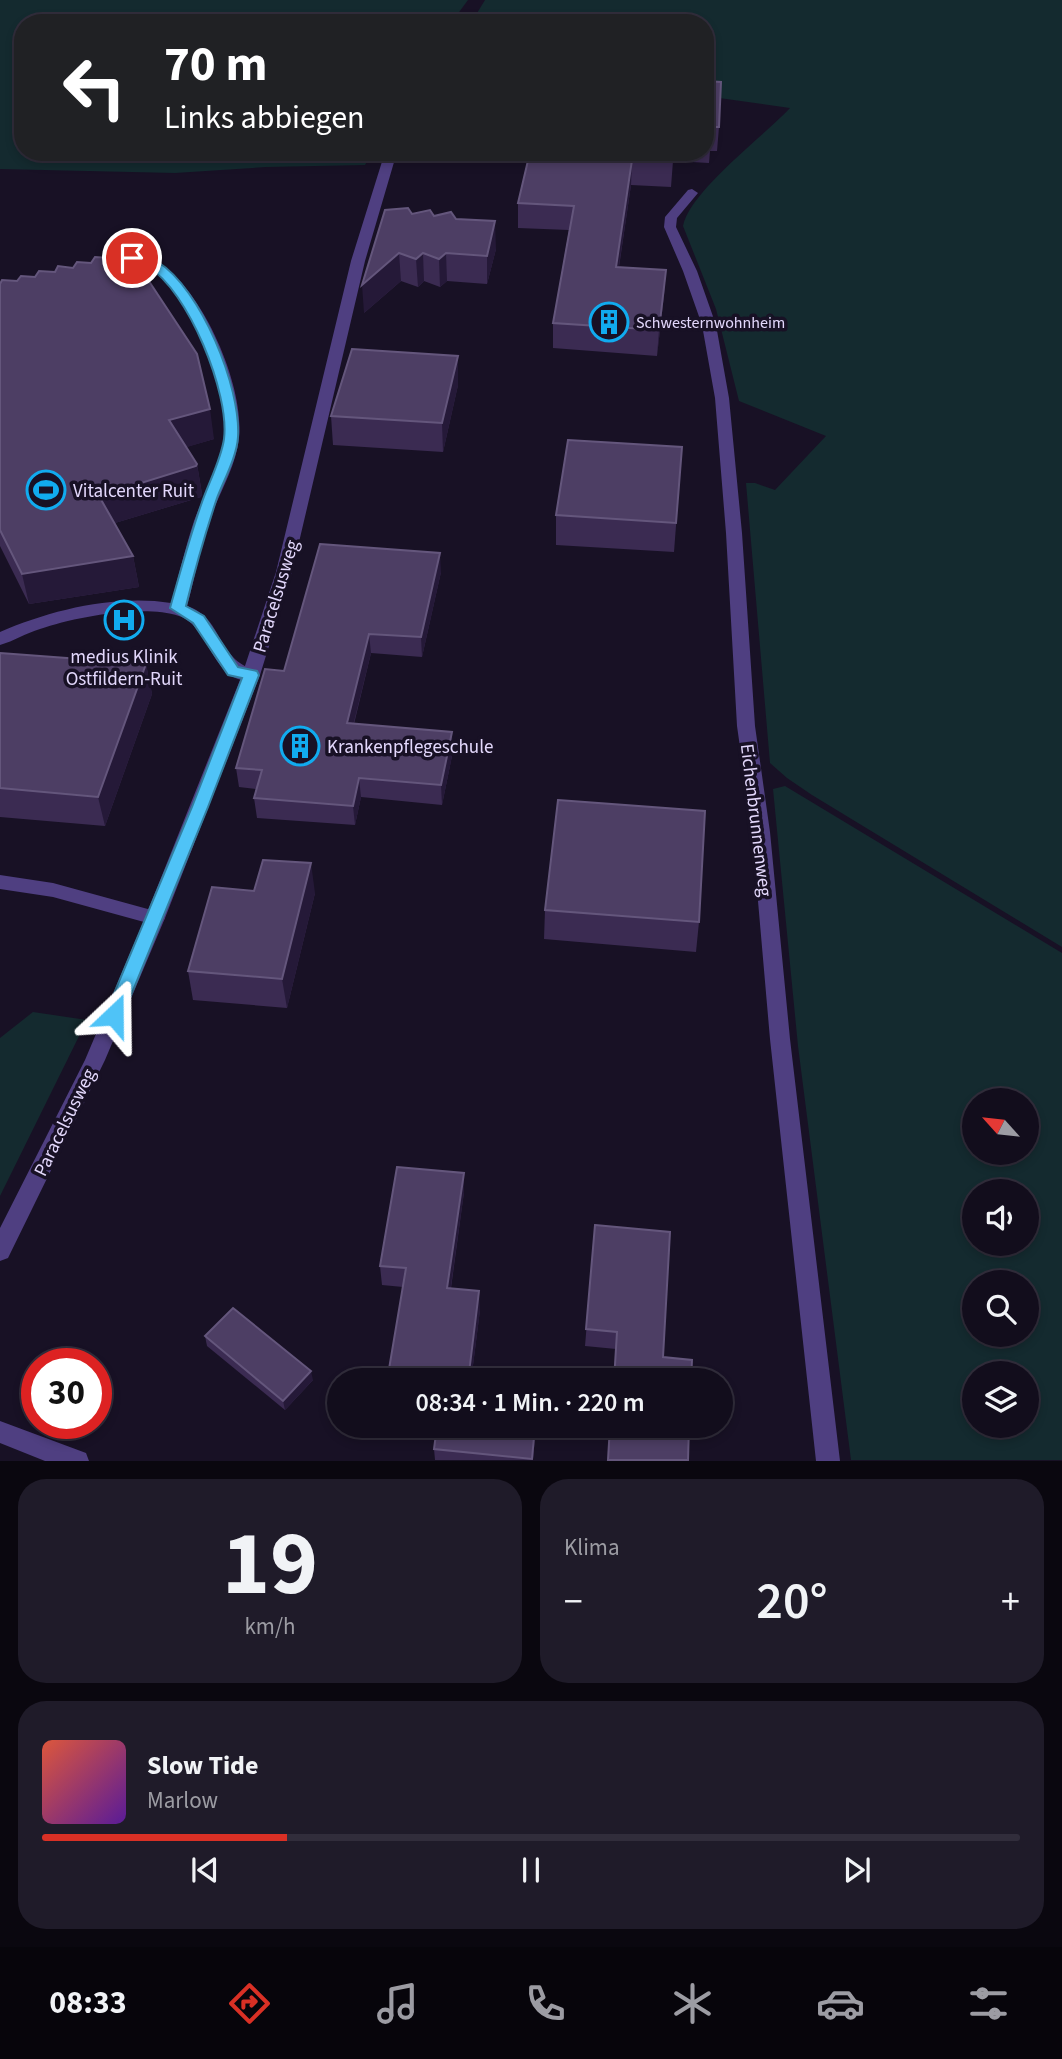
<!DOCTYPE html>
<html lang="de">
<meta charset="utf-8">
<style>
body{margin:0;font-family:"Source Sans 3",sans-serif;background:#1f1b29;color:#f1f3f6;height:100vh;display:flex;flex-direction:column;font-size:26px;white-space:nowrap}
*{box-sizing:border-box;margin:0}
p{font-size:23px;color:#9c9ca3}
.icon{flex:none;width:38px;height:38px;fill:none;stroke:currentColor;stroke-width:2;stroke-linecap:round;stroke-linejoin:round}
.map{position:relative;height:1461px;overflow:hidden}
.panel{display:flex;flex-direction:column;gap:18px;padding:18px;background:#0a070f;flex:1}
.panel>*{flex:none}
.top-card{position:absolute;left:14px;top:14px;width:700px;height:147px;border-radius:28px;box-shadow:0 4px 10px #0003,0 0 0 2px #312d3b;background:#202124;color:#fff;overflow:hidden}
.needle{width:46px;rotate:297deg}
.controls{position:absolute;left:962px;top:1088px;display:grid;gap:14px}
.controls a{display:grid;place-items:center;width:77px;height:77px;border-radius:50%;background:#120d1c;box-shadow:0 4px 10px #0003,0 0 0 2px #312d3b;font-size:35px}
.speed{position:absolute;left:21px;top:1348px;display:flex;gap:14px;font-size:35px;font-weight:700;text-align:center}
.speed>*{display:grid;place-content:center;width:91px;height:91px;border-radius:50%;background:#120d1c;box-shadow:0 4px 10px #0003,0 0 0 2px #312d3b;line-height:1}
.speed .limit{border:10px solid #d22;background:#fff;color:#111}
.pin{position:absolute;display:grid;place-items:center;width:60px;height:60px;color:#fff;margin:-30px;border:4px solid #fff;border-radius:50%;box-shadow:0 2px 7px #0007}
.me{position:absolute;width:77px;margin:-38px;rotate:23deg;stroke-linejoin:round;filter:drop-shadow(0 0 5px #0008)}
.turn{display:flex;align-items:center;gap:24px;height:147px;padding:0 35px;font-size:32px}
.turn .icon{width:91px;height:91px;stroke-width:2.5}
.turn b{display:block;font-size:49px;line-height:60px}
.big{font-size:52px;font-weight:600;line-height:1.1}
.panel .tile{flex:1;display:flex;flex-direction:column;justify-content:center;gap:10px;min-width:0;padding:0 24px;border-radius:28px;background:#1f1b29}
.panel .dial{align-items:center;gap:0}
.dial b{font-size:91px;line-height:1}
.song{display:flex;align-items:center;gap:21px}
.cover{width:84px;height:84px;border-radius:10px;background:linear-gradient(135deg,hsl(10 70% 55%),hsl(270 70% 35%))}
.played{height:7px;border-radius:4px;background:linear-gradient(90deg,#d93025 25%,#312d3b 25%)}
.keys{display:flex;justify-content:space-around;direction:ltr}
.heat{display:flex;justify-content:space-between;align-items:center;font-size:38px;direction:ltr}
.panel .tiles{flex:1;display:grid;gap:18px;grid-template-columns:1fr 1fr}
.tile:last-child{grid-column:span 2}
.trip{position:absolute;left:327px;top:1368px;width:406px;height:70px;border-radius:35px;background:#120d1c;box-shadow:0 4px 10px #0003,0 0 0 2px #312d3b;font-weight:600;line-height:70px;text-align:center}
.tab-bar{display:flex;height:112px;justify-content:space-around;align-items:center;background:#07050b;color:#9c9ca3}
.tab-bar .icon{width:49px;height:49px}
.tab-bar .on{color:#d93025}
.tab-bar b{font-size:32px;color:#f1f3f6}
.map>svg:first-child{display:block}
</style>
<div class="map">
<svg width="1062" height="1461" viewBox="0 0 1062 1461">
<rect width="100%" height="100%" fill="#181125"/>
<g fill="#142a2f" fill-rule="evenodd">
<polygon points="0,0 468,0 451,23 23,23 23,152 373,152 365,165 266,167 175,173 0,169"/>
<path d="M485 0H1062V947L812 795 787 778 770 763 746 483H755L775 490 826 436 739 401 716 309 683 226C689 192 765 135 790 108L705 96V23H471Z"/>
<path d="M785 786 1062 953V1460H851L798 1046 773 789ZM975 1101H1027V1153H975ZM975 1192H1027V1244H975ZM975 1283H1027V1335H975ZM975 1374H1027V1426H975Z"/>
<polygon points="33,1012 87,1020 0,1196 0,1038"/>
</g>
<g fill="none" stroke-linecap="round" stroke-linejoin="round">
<g fill="#4f3f81" fill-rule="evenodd">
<path d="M129 254C139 255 151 257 159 263 203 290 245 387 239 438 236 466 220 492 210 518 200 547 195 577 187 606 224 618 215 659 257 671L260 675 257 679C214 691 211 626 179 616 143 604 75 617 40 629 26 633 14 641 0 645V632C50 610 116 594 171 603 179 576 185 548 194 521 204 493 222 465 225 435 228 390 197 310 164 279 156 272 147 265 137 263 126 261 114 266 106 259L113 255Z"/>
<polygon points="0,875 53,883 155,911 162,913 165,918 162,923 155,925 53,897 0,889"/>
</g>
<g fill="#4f3f81" fill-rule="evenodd">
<polygon points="385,152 397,152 365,261 292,572 260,675 165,918 105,1060 8,1258 0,1261 0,1228 85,1060 145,918 242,675 276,572 351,261"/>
<polygon points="692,189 698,193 677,218 676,227 697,271 716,325 729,398 742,533 755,726 770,832 790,1039 840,1461 816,1461 770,1039 752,832 737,726 726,533 715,398 702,325 683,271 664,227 665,217 688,190"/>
<polygon points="0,1421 86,1453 89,1461 45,1461 0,1443"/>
</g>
</g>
<g fill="#3b2b52">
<polygon points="705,81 719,127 717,151 710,151 709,163 673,161 671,187 631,185 619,267 666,270 664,295 657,356 553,348 553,323 569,230 518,228 518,203 527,163 467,160 467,152 705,152"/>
<polygon points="412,214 456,219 496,249 487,284 447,281 440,287 424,281 418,287 401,281 364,313"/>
<polygon points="110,258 214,439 186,447 197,464 202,494 201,497 115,523 133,556 139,587 29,604 0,546 0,284 17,281"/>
<polygon points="458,385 443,452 333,445 331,416"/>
<polygon points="682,447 674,552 556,545 556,515"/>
<polygon points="441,572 422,657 371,653 354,724 453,751 442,805 361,797 355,825 257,818 254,798 256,789 239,787 236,768 284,671"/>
<polygon points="0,653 146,664 152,694 105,826 0,817"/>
<polygon points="315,893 287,1008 193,1000 188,971"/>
<polygon points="545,910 699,922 696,952 544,939"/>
<polygon points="464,1192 451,1288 480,1310 471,1381 387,1381 403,1287 382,1285 380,1266"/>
<polygon points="595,1225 663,1357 616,1349 585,1346"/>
<polygon points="205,1336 313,1380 285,1410 207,1346"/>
<polygon points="536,1426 533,1460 435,1460 434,1449"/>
</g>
<g fill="#251938">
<polygon points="632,160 631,185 615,292 616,267"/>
<polygon points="495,221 496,249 487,284 487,256"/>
<polygon points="399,253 401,281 364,313 362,285"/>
<polygon points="423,253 424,281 418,287 416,259"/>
<polygon points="446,253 447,281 440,287 439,259"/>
<polygon points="666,270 664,295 657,356 659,330"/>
<polygon points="458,356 458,385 443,452 442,423"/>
<polygon points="210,409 214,439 174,451 169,420"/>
<polygon points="197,464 202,494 201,497 105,526 99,496"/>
<polygon points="440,553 441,572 422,657 421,637"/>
<polygon points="133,556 139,587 29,604 22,574"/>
<polygon points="369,634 371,653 349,742 347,723"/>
<polygon points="146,664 152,694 105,826 98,797"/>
<polygon points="452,732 453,751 442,805 441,785"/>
<polygon points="359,778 361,797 355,825 353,806"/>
<polygon points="311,863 315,893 287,1008 282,979"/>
<polygon points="464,1173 464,1192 448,1307 447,1288"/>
<polygon points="479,1291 480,1310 471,1381 468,1381"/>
<polygon points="311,1371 313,1380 285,1410 283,1401"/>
<polygon points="535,1426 536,1426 533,1460 532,1460"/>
</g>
<g fill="#4d3e64" stroke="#64567c" stroke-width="2">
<polygon points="705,81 721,82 719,127 711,127 711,138 705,138"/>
<polygon points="530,152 673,152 673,162 632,160 616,267 666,270 659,330 553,323 574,206 518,203"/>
<polygon points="408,208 412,214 430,210 434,216 451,212 456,219 495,221 487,256 446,253 439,259 423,253 416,259 399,253 362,285 385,210"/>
<polygon points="113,253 131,254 197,354 210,409 169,420 197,464 196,466 99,496 133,556 22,574 0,530 0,284 2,280 17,281 21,276 35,277 39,271 55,272 58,266 73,268 77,262 91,263 95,257 110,258"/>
<polygon points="352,349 458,356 442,423 331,416"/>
<polygon points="568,440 682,447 676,523 556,515"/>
<polygon points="320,544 440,553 421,637 369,634 347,723 452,732 441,785 359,778 353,806 254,798 262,770 236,768 265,669 284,671"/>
<polygon points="0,653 146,664 98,797 0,788"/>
<polygon points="558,800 705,811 699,922 545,910"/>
<polygon points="263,860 311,863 282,979 188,971 212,887 254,891"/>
<polygon points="397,1167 464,1173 447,1288 479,1291 468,1381 387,1381 406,1268 380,1266"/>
<polygon points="595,1225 670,1232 663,1357 692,1360 691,1381 614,1381 617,1332 586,1329"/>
<polygon points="233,1308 311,1371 283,1401 205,1336"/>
<polygon points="437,1426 535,1426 532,1459 434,1449"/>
<polygon points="610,1426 689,1426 688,1460 608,1460"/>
</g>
<path fill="#4fc3f7" stroke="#337fa1" stroke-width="2" d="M132 255C140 257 151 258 158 262 201 289 241 387 238 437 237 456 224 480 217 498 205 534 195 569 186 606L204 616 238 667 257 671 259 675 208 807 123 1015 120 1020 114 1022 107 1020 105 1015 192 807 242 678 228 675 193 623 170 608C180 573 189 539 201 505 208 484 221 460 224 439 230 394 188 290 148 267 143 263 134 262 128 261V256Z"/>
<defs>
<symbol id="building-ring" viewBox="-11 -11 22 22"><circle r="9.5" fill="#181125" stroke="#11abef" stroke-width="1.5"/><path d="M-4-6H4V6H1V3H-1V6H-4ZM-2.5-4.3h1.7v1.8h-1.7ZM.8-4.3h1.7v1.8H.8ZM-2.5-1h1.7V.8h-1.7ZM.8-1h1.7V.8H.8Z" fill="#11abef"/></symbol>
<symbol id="stadium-ring" viewBox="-11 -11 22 22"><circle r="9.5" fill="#181125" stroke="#11abef" stroke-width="1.5"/><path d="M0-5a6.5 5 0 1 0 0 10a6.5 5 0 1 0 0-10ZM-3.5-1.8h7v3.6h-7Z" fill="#11abef"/></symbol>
<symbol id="hospital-ring" viewBox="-11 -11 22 22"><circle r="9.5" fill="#181125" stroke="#11abef" stroke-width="1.5"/><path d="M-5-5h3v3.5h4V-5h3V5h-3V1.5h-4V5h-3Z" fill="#11abef"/></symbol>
</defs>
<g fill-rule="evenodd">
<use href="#building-ring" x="587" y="300" width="44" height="44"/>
<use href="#stadium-ring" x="24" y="468" width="44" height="44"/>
<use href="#hospital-ring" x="102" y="598" width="44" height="44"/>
<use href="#building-ring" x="278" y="724" width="44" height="44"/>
</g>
<g text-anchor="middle" stroke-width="7" stroke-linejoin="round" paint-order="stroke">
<g font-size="16" fill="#e3d8fc" stroke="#181125" text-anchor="start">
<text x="636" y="328">Schwesternwohnheim</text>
</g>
<g font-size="19" fill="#e3d8fc" stroke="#181125" text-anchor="start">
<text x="73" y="497">Vitalcenter Ruit</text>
<text x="124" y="663" text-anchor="middle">medius Klinik<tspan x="124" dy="22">Ostfildern-Ruit</tspan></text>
<text x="327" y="753">Krankenpflegeschule</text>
</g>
<g font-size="19" fill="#e3d8fc" stroke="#181125">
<text transform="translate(275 596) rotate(-73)" y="7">Paracelsusweg</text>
<text transform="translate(757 820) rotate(83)" y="7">Eichenbrunnenweg</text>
<text transform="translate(64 1122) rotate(-64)" y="7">Paracelsusweg</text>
</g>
</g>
</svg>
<div class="controls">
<a><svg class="needle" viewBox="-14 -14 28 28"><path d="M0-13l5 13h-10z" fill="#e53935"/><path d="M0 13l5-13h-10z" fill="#9c9ca3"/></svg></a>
<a><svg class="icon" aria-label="sound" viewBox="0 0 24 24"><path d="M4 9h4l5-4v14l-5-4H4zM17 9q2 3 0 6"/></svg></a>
<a><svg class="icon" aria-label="search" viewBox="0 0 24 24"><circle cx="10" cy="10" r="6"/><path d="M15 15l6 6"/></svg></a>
<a><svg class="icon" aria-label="layers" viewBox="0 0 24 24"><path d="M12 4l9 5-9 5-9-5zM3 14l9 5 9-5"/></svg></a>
</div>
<div class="speed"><div class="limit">30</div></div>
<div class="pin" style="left:132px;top:258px;background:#d93025"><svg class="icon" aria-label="arrive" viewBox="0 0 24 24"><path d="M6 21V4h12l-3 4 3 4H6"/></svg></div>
<svg class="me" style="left:114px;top:1015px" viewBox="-20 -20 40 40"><path d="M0-17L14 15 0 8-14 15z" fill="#4fc3f7" stroke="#fff" stroke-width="4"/></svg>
<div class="trip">08:34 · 1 Min. · 220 m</div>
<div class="top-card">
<div class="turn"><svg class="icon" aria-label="left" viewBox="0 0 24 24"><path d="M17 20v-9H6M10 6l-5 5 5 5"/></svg><div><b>70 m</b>Links abbiegen</div></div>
</div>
</div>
<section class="panel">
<div class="tiles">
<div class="tile dial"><b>19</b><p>km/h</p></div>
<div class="tile"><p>Klima</p>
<div class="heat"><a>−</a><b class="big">20°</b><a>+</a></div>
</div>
<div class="tile">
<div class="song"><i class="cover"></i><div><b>Slow Tide</b><p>Marlow</p></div></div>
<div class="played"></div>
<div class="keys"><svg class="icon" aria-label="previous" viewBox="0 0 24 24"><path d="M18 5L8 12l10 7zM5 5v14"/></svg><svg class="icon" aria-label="pause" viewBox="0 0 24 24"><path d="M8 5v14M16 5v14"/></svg><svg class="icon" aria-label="next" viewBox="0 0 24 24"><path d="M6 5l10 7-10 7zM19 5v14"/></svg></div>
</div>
</div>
</section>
<nav class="tab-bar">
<b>08:33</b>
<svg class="icon on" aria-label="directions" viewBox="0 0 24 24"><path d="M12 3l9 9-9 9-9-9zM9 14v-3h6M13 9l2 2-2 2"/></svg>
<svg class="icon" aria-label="music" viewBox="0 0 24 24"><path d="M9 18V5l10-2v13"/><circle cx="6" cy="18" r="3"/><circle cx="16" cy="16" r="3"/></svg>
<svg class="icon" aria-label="phone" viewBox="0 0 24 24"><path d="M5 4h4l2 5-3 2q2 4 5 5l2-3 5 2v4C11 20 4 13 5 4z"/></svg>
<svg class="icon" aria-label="climate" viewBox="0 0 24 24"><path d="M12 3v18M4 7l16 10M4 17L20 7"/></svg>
<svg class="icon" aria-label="car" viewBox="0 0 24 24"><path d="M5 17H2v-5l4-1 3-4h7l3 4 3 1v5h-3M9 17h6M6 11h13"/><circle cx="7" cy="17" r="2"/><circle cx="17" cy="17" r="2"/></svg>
<svg class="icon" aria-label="filters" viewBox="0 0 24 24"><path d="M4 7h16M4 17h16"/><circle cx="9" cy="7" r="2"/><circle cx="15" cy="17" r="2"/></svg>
</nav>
